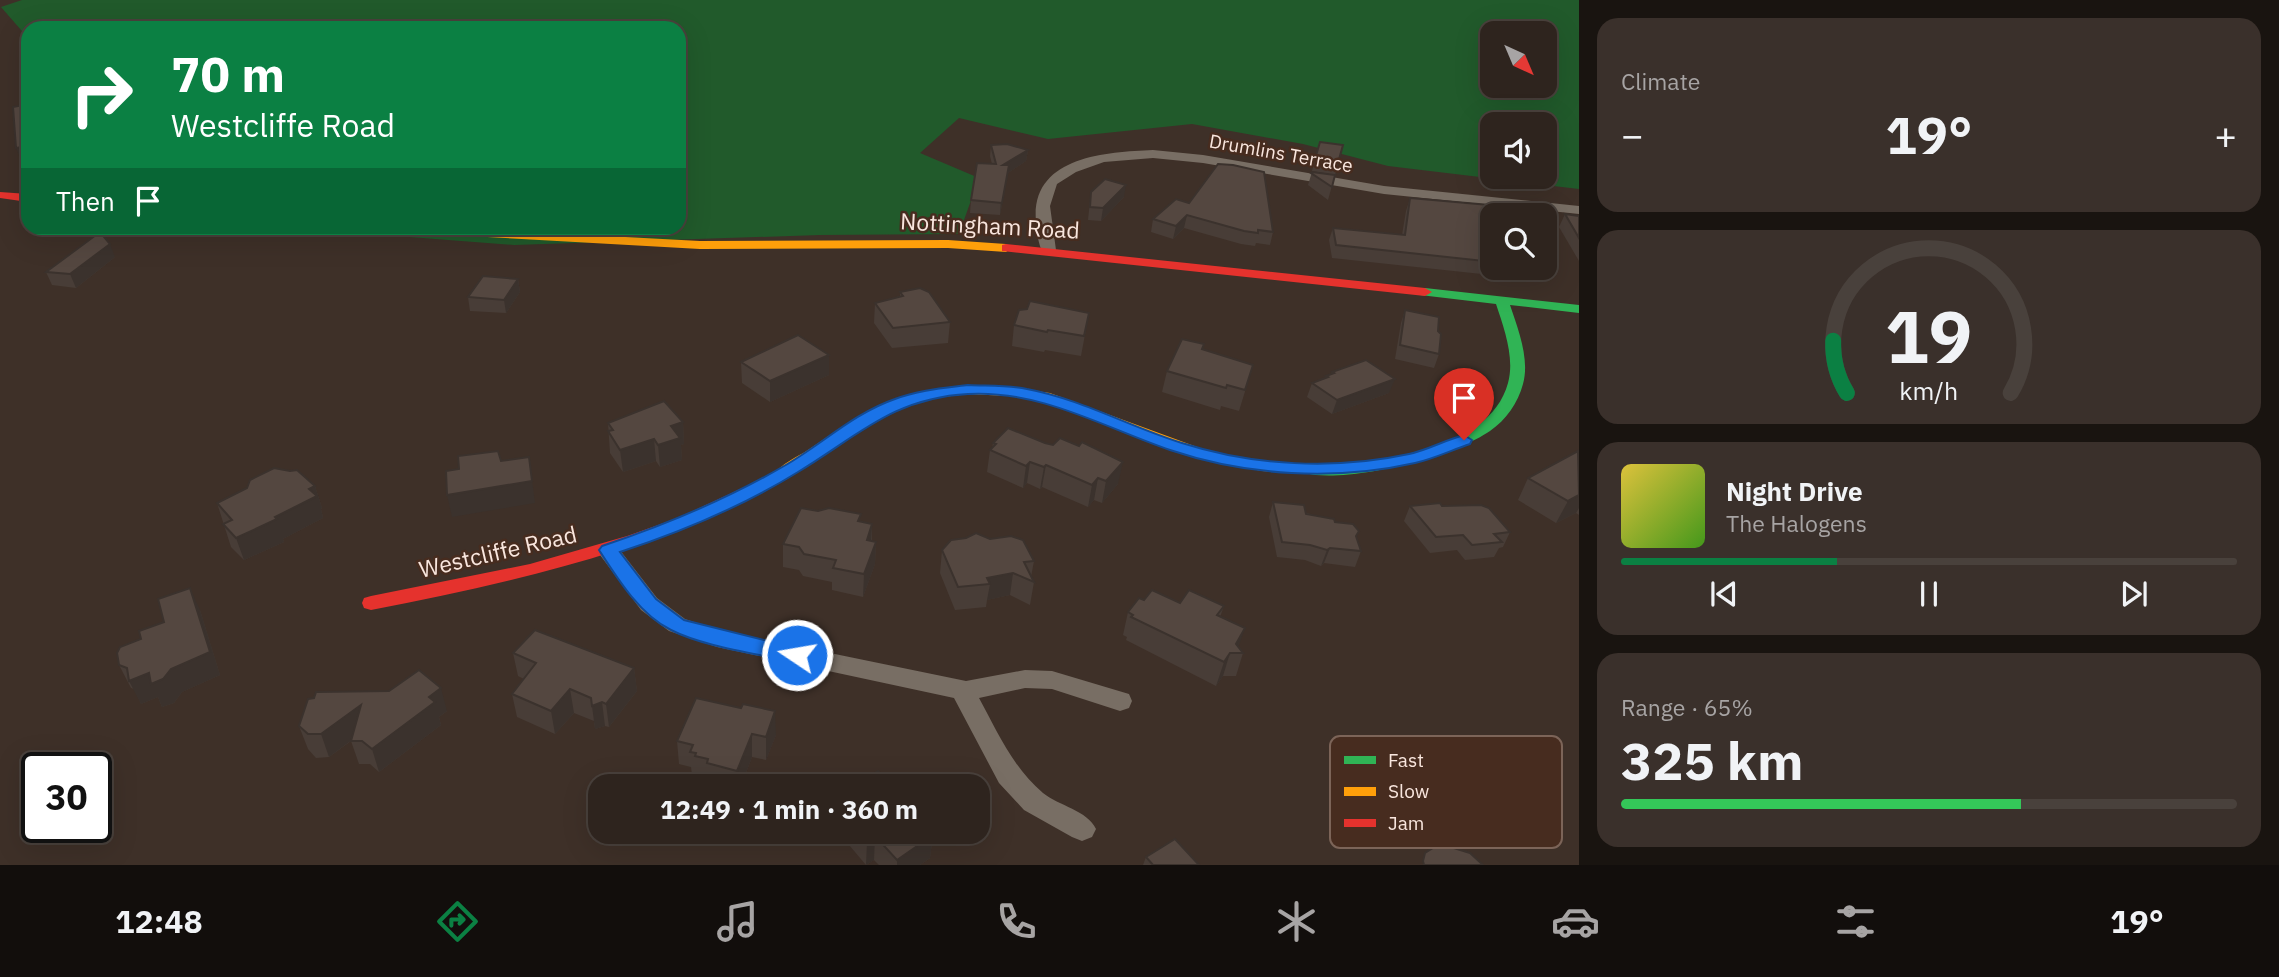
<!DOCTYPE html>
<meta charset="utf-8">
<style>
body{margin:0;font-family:"IBM Plex Sans",sans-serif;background:#3a302b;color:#f1f3f6;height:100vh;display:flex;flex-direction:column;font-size:26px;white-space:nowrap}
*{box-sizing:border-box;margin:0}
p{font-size:23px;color:#a7a4a4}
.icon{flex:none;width:38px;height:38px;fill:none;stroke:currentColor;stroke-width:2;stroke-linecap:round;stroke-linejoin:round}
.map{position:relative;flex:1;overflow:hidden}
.details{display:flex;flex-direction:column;gap:18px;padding:18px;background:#191410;width:700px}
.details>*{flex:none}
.guide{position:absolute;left:21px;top:21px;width:665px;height:214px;border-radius:21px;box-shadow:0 7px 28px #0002,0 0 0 2px #49413c;background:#0b8043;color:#fff;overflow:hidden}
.needle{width:46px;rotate:136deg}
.fabs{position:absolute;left:1480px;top:21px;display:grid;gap:14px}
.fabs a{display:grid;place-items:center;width:77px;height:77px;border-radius:14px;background:#2e241e;box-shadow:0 7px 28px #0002,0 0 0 2px #49413c;font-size:35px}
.speed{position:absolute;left:21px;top:752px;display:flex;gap:14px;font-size:35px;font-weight:700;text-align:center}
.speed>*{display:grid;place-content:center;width:91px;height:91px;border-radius:50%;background:#2e241e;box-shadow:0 7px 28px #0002,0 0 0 2px #49413c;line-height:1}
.speed .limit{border:4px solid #111;border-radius:10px;background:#fff;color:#111}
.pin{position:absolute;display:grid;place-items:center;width:60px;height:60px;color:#fff;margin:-72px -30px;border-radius:50% 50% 50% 0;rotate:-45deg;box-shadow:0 0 7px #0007}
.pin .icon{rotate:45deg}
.me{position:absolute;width:77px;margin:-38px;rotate:282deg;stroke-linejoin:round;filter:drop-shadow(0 0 5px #0008)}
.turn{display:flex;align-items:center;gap:24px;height:147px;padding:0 35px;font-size:32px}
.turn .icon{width:91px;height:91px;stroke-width:2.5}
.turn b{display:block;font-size:49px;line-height:60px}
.then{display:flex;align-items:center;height:66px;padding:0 35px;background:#0003;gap:14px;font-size:26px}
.big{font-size:52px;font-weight:800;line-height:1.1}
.details .card{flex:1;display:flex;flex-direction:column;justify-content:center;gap:10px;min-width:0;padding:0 24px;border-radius:21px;background:#3a302b}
.details .dial{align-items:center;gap:0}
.dial svg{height:182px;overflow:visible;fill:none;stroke:#49413c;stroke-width:7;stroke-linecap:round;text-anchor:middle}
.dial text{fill:#f1f3f6;stroke:none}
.song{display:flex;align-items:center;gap:21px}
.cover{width:84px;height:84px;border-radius:10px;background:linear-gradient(135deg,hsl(50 70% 55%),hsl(100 70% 35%))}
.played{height:7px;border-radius:4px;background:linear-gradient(90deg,#0b8043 35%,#49413c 35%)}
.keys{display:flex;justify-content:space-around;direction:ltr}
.heat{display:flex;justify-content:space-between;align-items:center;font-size:38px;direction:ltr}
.charge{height:10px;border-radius:5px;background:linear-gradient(90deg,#34c759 65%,#49413c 0)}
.trip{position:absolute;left:588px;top:774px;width:402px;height:70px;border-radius:21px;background:#2e241e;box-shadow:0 7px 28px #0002,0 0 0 2px #49413c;font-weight:800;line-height:70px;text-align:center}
.dock{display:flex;height:112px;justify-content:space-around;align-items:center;background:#120e0c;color:#a7a4a4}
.dock .icon{width:49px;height:49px}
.dock .active{color:#0b8043}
.dock b{font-size:32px;color:#f1f3f6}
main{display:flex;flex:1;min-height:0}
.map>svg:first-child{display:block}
</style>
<main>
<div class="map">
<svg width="1579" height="865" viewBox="0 0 1579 865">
<rect width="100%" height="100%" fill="#3e3028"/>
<path fill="#215a2b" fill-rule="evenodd" d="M22 0H1579V189L1388 166 1303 144 1192 124 1048 139 959 118 920 153 979 178 959 234 820 235 514 245 292 228H679V28H28V38L1 7ZM1493 33H1545V86H1493ZM1493 124H1545V177H1493Z"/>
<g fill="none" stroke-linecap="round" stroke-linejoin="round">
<g fill="#786e64" fill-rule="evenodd">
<path d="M1153 150 1203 155 1384 186 1579 206V214L1384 194 1203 163 1153 158 1104 162 1076 172 1057 184 1050 206 1056 250 1048 255 1043 253C1038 244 1037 232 1036 222 1030 157 1104 152 1153 150Z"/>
<path d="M608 543 616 545 657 598 685 619 718 630 966 681 1025 670 1052 671 1129 694 1132 701 1129 708 1120 711 1052 689 1025 688 979 698C997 731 1013 768 1043 793 1059 806 1087 810 1096 829L1092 837 1082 841 1072 837 1024 810 999 783 954 698 717 647 669 631 641 610 600 555 597 550 600 545Z"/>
</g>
<path fill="#30b455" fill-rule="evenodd" d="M1425 288 1579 305V313L1510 305C1518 329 1530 359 1523 384 1518 403 1506 420 1490 431 1452 457 1348 484 1304 473L1302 469 1304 465 1310 464C1370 463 1489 454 1508 383 1515 358 1504 328 1496 304L1420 295V289Z"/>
<g fill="#ff9f0a" fill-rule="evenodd">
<polygon points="391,228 454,228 700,241 948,240 1006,244 1012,248 1006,252 948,248 700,249 397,232"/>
<path d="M967 385 1009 387 1050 393 1208 451 1262 461 1310 464 1318 469 1310 474 1262 471 1204 460 1046 402 1009 396 967 394 927 399 891 411 787 479 781 480 773 475C781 464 797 457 808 450 861 414 901 390 967 385Z"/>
</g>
<g fill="#e5322d" fill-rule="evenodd">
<polygon points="0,192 28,194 28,202 0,198"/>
<polygon points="1006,244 1425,288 1432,292 1425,296 1002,251 1002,245"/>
<path d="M781 470 789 475 787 479C651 551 520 581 371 610L364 608 362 603 364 598 371 596 530 564 627 536 678 518Z"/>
</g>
</g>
<g fill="#483d37">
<polygon points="1320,142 1343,145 1335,175 1312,171"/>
<polygon points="991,145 1028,150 1026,161 1008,173 1000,215 970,213 971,200 992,164 990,156"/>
<polygon points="1312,172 1335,175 1328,200 1308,185"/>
<polygon points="1091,192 1124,197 1101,221 1088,220"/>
<polygon points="1410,198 1493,215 1493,268 1542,268 1537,280 1332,258 1329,240 1333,228 1402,235 1406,211"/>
<polygon points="1176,199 1273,232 1270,245 1256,243 1255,246 1241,244 1184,228 1173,239 1151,232 1153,219"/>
<polygon points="1565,214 1579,216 1579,261 1559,227"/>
<polygon points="115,257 76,288 52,285 46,272"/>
<polygon points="518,279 520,292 506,313 470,311 468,297"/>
<polygon points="900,292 950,322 948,343 892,348 874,323 875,303 900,296"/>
<polygon points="1405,310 1439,354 1434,368 1395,359 1401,323"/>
<polygon points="1089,313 1081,356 1045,350 1044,352 1012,346 1014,325"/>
<polygon points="1203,349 1247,385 1239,411 1221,406 1220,410 1162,392 1167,371"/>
<polygon points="829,355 829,375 770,402 742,383 741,362"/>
<polygon points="1332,372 1389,393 1332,414 1307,397 1312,383 1325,378 1326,376 1331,374"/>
<polygon points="683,422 684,444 681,445 682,460 660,467 656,461 623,472 610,453 608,423"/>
<polygon points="993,443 1118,484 1102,503 1094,500 1088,507 1042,487 1040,489 1027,483 1023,488 987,472 990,450 992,449"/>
<polygon points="1579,452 1579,515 1576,513 1556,523 1518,500 1528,478"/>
<polygon points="315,486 322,508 321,509 323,518 283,539 284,542 244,560 231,547 217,503 247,488"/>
<polygon points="1273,502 1335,522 1357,538 1361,551 1355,567 1324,563 1321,566 1305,560 1277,557 1269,517"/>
<polygon points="1410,506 1442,506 1510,532 1503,547 1499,548 1494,557 1465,560 1457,550 1430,553 1404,521"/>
<polygon points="860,522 872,524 872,541 876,542 875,564 863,597 832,590 832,582 803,576 799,570 783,567 783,544"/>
<polygon points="966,538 1034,561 1031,577 1034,582 1030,605 1010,595 987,600 986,607 955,610 940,573 942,550"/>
<polygon points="1144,600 1224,606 1220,617 1243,653 1236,676 1223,676 1216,686 1126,640 1127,637 1123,635 1128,612"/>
<polygon points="200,610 220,675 182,692 174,703 162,707 158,697 141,704 134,689 131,688 119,665 141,639"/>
<polygon points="513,653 634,668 637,691 609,727 605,726 595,729 594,721 574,713 555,734 517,717 512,694 524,679 518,676"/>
<polygon points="389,691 447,711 439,717 441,725 379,772 370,764 359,764 351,741 329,757 316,758 308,749 299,726"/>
<polygon points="696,698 776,735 766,760 752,757 741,786 708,786 708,782 696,779 696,776 692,775 691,767 679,764 677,741"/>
<polygon points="828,831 931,831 933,835 930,858 920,865 879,865 874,860 866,865 844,839 839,843"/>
<polygon points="1146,857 1199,865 1143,865"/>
</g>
<g fill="#3b322d">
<polygon points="28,146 28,159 21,160 16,148"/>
<polygon points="1028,150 1026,161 1008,173 1000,215 1003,165"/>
<polygon points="1126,185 1124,197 1101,221 1103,208"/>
<polygon points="1187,215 1184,228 1173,239 1176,226"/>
<polygon points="110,244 115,257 76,288 70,274"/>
<polygon points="518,279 520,292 506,313 504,300"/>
<polygon points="829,355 829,375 770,402 770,381"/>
<polygon points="1395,379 1389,393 1332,414 1337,400"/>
<polygon points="683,422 684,444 681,445 682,460 660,467 658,445 671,426"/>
<polygon points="654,439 656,461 623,472 620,450"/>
<polygon points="529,457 535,503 452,517 447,495"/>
<polygon points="1030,462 1027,483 1023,488 1026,466"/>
<polygon points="1123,462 1118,484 1102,503 1106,481"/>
<polygon points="1046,465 1042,487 1040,489 1044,467"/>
<polygon points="1098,478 1094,500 1088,507 1092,485"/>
<polygon points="315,486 322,508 321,509 323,518 283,539 284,542 244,560 236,538 275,517 309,489"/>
<polygon points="1579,495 1579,508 1576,513 1556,523 1568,501"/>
<polygon points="872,524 871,546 867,540"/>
<polygon points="876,542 875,564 863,597 864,574"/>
<polygon points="1330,548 1324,563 1321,566 1327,550"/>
<polygon points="1013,573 1010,595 987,600 990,584 987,578"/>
<polygon points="190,588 200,610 220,675 182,692 174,703 162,707 158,697 141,704 129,681 149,673"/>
<polygon points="1245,628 1237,651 1236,644"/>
<polygon points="1230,653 1223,676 1216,686 1224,662"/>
<polygon points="634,668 637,691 609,727 606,704"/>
<polygon points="441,688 447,711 439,717 441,725 379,772 372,749 429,697"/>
<polygon points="570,689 574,713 555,734 551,711"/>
<polygon points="602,702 605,726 595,729 592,706"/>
<polygon points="361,705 368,728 329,757 321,734"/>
<polygon points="775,711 776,735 766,760 766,737"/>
<polygon points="752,734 752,757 741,786 738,786 737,771"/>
<polygon points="839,831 844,831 844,839 839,843"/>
<polygon points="929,831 931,831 931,836 933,835 930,858 920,865 897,865 897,860"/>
<polygon points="875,836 874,860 866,865 867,842"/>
</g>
<g fill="#544740" stroke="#3b322d" stroke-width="2">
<polygon points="28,104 28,146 16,148 13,107"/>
<polygon points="1320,142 1343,145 1338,163 1315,159"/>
<polygon points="1007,144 1028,150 1003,165 1009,165 1002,203 971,200 977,163 996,164 991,145"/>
<polygon points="1218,164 1233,165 1264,172 1273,232 1258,230 1258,233 1244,231 1187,215 1176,226 1153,219 1176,199 1189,203"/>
<polygon points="1312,172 1335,175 1332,187 1311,173"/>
<polygon points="1105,179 1126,185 1103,208 1090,207 1091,192"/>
<polygon points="1410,198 1512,207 1516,215 1493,215 1493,262 1336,245 1333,228 1405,235"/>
<polygon points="1565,214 1579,216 1579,238"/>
<polygon points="100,232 110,244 70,274 46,272"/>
<polygon points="483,276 518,279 504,300 468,297"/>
<polygon points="920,288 929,292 950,322 893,328 875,303 903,296 900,292"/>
<polygon points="1030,301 1089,313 1084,336 1048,330 1047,332 1014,325 1019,310 1027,309"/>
<polygon points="1405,310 1439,317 1438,331 1441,334 1439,354 1400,345"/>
<polygon points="798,335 829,355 770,381 741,362"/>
<polygon points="1182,339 1204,344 1202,349 1253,365 1245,390 1227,385 1226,388 1167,371"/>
<polygon points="1366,360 1395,379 1337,400 1312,383 1328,377 1326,376 1334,373 1332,372"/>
<polygon points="664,401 683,422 671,426 680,438 658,445 654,439 620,450 608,431 613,430 608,423"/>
<polygon points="1008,428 1045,443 1053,445 1060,438 1079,446 1082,442 1123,462 1106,481 1098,478 1092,485 1046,465 1044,467 1030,462 1026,466 990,450 996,444 993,443"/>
<polygon points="498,451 501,461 529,457 532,481 447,495 446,471 459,469 458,456"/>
<polygon points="1578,451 1579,495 1568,501 1528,478"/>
<polygon points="274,468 290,471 297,470 315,486 309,489 317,496 275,517 277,519 236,538 223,524 232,520 217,503 247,488 250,480"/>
<polygon points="1273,502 1304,505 1306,514 1334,519 1335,522 1353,524 1359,531 1356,536 1361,551 1330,548 1327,550 1310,545 1282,542"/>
<polygon points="1440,503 1442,506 1481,505 1489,508 1510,532 1494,534 1502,542 1472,545 1463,535 1436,537 1410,506"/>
<polygon points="801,508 818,511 829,508 861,514 858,521 872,524 867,540 876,542 864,574 833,568 836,560 804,554 799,547 783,544"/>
<polygon points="976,533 990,539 1011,536 1023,540 1034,561 1024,562 1034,582 1013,573 987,578 990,584 958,587 942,550 951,540 966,538"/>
<polygon points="190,588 210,652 171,669 163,679 151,684 149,673 129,681 127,668 119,665 117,653 120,647 141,639 139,631 164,622 158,599"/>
<polygon points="1152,590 1180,603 1189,590 1224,606 1217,615 1245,628 1236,644 1243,653 1230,653 1224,662 1131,617 1133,615 1128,612 1139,598 1144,600"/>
<polygon points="535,630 634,668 606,704 602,702 592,706 591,698 570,689 551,711 512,694 536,663 513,653"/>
<polygon points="419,670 441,688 429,697 435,702 372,749 362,741 351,741 361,705 321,734 308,734 299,726 308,699 314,698 316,692 389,691"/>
<polygon points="696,698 741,708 743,704 775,711 766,737 752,734 737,771 707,763 708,759 695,756 696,753 690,752 693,745 677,741"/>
<polygon points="878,771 891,786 854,786"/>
<polygon points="846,778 854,786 834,786"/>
<polygon points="858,831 930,831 933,835 897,860 875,836 867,842"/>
<polygon points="1175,839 1199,865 1153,865 1146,857"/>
<polygon points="1444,845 1470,853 1483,865 1424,865 1423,861 1425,853 1433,848"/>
</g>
<path fill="#1a73e8" stroke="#114b97" stroke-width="2" d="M968 385C988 386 1008 385 1027 389 1081 399 1130 427 1182 443 1254 466 1335 470 1409 454 1428 450 1445 440 1464 435L1472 440 1470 444C1452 450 1433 459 1415 463 1335 481 1247 476 1170 450 1103 427 1041 390 968 394 893 398 858 436 798 472 743 506 681 532 620 552L656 599 684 620 804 650 807 655 804 660 797 663C760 654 704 647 671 630 640 615 617 578 599 550L602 546C665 525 727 499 784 466 821 445 854 413 895 399 918 390 944 388 968 385Z"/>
<g text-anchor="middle" stroke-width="5" stroke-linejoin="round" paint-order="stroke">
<g font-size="19" fill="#f9e6de" stroke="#472c1f">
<text transform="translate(1281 153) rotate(10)" y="7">Drumlins Terrace</text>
</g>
<g font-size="23" fill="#f9e6de" stroke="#472c1f">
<text transform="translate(990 226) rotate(3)" y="8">Nottingham Road</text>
<text transform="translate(498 552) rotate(-13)" y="8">Westcliffe Road</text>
</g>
</g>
<rect x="1330" y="736" width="232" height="112" rx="10" fill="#472c1f" stroke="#7c6458" stroke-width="2"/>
<rect x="1344" y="756" width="32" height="8" fill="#30b455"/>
<rect x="1344" y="787" width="32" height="9" fill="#ff9f0a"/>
<rect x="1344" y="819" width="32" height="8" fill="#e5322d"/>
<g font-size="19" fill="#f9e6de">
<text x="1388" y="767">Fast</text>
<text x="1388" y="798">Slow</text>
<text x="1388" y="830">Jam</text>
</g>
</svg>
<div class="fabs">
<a><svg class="needle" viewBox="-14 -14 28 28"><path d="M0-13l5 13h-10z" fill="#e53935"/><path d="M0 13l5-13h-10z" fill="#a7a4a4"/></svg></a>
<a><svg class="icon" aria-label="sound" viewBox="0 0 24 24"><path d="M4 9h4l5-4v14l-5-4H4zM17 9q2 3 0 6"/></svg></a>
<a><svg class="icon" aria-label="search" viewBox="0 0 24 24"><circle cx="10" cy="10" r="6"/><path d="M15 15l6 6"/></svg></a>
</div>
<div class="speed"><div class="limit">30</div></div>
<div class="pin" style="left:1464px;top:440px;background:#d93025"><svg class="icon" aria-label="arrive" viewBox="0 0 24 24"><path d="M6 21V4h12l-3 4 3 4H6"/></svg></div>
<svg class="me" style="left:797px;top:655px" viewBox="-20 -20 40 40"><circle r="17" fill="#1a73e8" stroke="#fff" stroke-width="3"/><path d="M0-11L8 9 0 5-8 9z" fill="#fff"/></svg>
<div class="trip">12:49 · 1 min · 360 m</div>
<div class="guide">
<div class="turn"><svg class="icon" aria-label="right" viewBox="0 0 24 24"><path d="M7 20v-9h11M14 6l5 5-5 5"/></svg><div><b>70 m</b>Westcliffe Road</div></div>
<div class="then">Then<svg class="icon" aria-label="arrive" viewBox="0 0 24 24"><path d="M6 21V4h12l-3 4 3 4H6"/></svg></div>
</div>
</div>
<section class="details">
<div class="card"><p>Climate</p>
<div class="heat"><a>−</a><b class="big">19°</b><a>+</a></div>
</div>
<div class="card dial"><svg viewBox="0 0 100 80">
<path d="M14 69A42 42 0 1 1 86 69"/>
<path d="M14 69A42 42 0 0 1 8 46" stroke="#0b8043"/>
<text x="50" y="56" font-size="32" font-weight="700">19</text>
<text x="50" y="72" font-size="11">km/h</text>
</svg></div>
<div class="card">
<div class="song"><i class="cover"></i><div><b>Night Drive</b><p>The Halogens</p></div></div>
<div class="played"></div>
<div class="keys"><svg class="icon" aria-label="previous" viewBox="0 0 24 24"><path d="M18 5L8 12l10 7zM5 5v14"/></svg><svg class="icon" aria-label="pause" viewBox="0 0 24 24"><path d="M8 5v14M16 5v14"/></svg><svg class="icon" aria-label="next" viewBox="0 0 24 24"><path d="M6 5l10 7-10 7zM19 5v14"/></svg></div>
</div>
<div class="card"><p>Range · 65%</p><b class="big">325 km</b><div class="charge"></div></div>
</section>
</main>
<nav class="dock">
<b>12:48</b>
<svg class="icon active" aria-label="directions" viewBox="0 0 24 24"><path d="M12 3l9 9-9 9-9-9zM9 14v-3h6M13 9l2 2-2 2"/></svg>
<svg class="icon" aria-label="music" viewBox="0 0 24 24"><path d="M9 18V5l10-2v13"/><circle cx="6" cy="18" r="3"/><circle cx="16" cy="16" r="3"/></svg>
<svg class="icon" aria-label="phone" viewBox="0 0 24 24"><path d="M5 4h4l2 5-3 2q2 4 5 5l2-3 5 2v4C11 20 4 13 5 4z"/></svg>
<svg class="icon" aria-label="climate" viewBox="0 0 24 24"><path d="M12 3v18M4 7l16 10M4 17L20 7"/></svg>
<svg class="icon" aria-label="car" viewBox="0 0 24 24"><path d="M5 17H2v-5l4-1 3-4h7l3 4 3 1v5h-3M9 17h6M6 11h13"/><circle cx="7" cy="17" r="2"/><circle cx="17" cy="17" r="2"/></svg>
<svg class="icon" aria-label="filters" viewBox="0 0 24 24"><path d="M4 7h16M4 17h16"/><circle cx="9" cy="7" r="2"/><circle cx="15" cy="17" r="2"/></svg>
<b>19°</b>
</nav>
